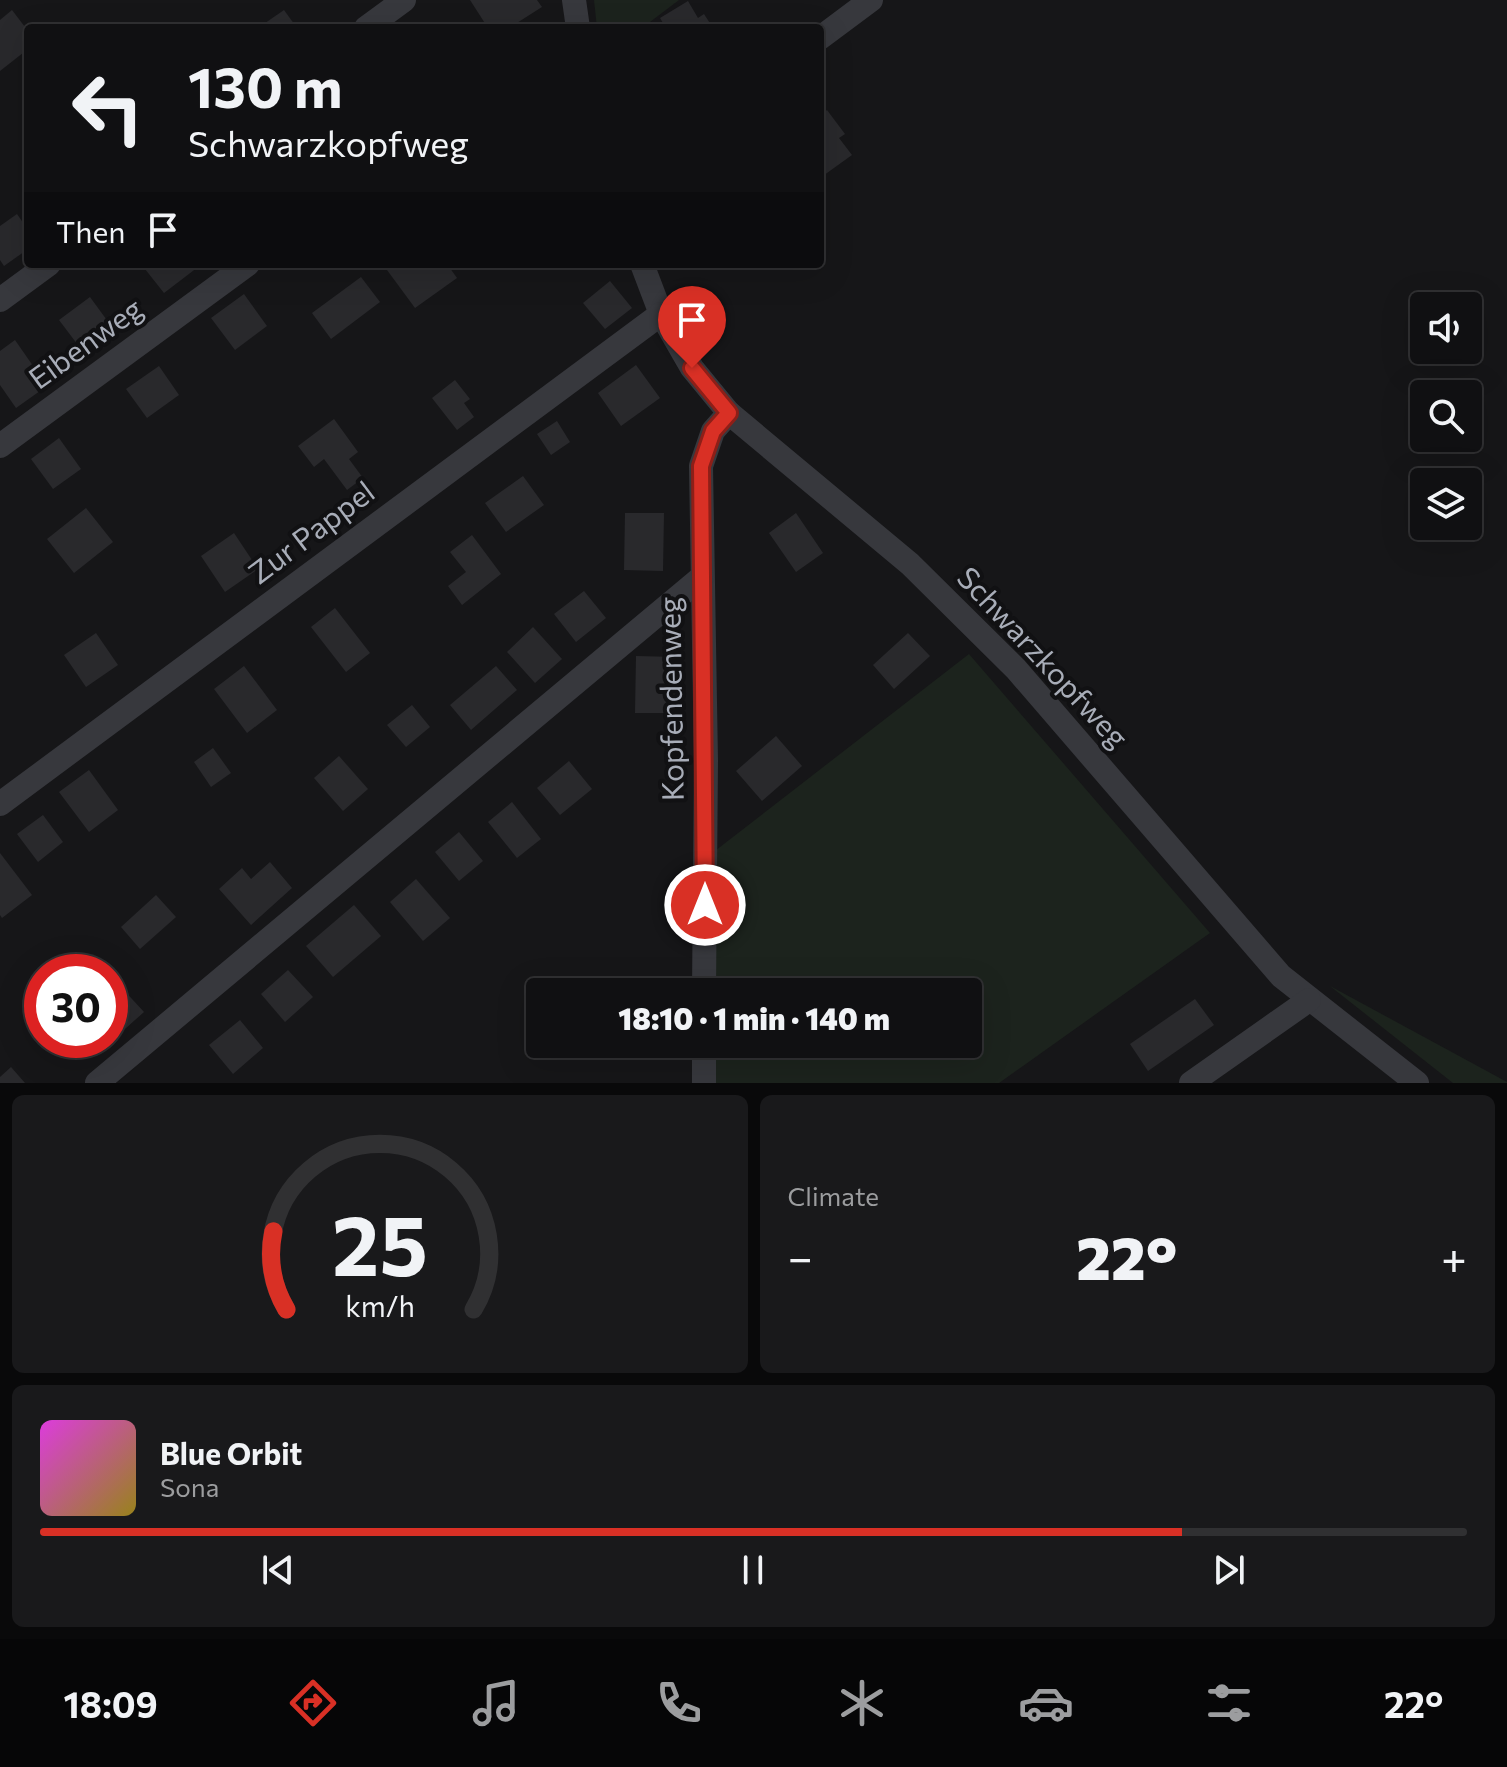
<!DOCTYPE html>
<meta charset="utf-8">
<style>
body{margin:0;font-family:Commissioner,sans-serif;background:#19191b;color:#f1f3f6;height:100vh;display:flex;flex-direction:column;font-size:30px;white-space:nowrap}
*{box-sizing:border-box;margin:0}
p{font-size:26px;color:#9c9d9f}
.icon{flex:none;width:44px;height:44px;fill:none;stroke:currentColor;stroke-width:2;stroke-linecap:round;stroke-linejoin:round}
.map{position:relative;height:1083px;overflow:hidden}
.sheet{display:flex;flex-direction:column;gap:12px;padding:12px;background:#09090a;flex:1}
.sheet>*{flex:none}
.top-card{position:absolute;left:24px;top:24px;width:800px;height:244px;border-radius:8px;box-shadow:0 8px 32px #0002,0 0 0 2px #303032;background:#101012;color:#f1f3f6;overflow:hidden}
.controls{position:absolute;left:1410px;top:292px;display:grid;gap:16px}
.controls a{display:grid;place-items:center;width:72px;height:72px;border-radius:8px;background:#101012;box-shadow:0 8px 32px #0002,0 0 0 2px #303032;font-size:40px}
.speed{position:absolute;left:24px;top:954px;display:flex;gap:16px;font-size:40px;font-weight:700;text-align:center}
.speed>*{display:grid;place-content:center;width:104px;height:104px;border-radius:50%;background:#101012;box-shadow:0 8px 32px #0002,0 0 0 2px #303032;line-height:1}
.speed .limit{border:12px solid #d22;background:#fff;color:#111}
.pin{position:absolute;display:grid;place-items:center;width:68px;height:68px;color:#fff;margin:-82px -34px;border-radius:50% 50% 50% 0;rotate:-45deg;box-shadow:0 0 8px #0007}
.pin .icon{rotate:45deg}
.me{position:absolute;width:88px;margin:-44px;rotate:0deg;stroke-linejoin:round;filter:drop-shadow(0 0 6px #0008)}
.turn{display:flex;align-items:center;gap:28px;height:168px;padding:0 32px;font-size:36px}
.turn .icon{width:104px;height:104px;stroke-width:2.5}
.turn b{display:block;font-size:56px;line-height:68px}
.then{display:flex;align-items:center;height:76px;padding:0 32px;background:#0003;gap:16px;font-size:30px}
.big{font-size:60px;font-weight:800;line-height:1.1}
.sheet .tile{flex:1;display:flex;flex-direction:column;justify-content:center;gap:12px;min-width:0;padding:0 28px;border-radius:12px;background:#19191b}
.sheet .dial{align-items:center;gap:0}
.dial svg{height:208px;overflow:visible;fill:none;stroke:#303032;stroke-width:7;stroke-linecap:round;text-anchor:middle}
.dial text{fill:#f1f3f6;stroke:none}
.song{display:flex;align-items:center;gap:24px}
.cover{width:96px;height:96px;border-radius:12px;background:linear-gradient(135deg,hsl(300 70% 55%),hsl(50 70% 35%))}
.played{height:8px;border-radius:4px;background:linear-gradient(90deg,#d93025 80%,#303032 80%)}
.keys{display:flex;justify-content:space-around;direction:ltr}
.heat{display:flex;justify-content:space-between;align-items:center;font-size:44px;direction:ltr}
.sheet .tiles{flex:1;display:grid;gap:12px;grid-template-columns:1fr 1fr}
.tile:last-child{grid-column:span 2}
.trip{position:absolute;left:526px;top:978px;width:456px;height:80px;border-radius:8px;background:#101012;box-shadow:0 8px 32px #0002,0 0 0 2px #303032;font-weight:800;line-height:80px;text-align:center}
.tabs{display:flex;height:128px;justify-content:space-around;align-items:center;background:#060607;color:#9c9d9f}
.tabs .icon{width:56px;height:56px}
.tabs .on{color:#d93025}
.tabs b{font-size:36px;color:#f1f3f6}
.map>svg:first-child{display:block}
</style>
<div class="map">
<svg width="1507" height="1083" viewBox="0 0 1507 1083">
<rect width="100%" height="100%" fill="#161618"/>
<g fill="#1c231d">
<polygon points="594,0 679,0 642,28 597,28"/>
<polygon points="969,654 1210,933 999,1083 716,1083 716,1044 968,1044 968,992 714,992 711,854"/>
<polygon points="1330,986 1507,1082 1507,1083 1453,1083"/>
</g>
<g fill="#29292c">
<polygon points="470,0 537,0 542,7 509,28 488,28"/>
<polygon points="688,1 698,18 704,14 713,28 666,28 660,18"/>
<polygon points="12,10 28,31 28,49 0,71 0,20"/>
<polygon points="284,10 297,28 258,28"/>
<polygon points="827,110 845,134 839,138 852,155 820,178 820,116"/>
<polygon points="17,214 28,230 28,249 4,266 0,260 0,226"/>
<polygon points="141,264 202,264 164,293"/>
<polygon points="396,264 447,264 457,278 415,308 387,270"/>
<polygon points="361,277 380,302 331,339 312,313"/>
<polygon points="610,281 632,308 605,329 583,303"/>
<polygon points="244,294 267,326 235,350 211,318"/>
<polygon points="90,297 117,334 87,357 59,320"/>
<polygon points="15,340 47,386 16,408 0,385 0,351"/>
<polygon points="636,365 660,398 621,426 598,393"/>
<polygon points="159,366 179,395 147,418 126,389"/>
<polygon points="455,380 470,399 464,403 474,417 457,430 432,398"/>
<polygon points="334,419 358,452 349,459 363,478 347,490 324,459 314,467 298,446"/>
<polygon points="557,421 570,442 551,455 537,434"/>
<polygon points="59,438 81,469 53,489 31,459"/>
<polygon points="523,476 544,505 506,532 485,503"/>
<polygon points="86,508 113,542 74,573 47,539"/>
<polygon points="625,513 664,513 663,571 624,570"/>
<polygon points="796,513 823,553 796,572 769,533"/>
<polygon points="234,533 258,569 225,592 201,556"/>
<polygon points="472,535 501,574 462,605 448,586 466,572 450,552"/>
<polygon points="584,591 606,618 576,642 554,614"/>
<polygon points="335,608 370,653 346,672 311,627"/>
<polygon points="533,627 562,659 535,683 507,652"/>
<polygon points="96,633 118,665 86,687 64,655"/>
<polygon points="908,633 930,656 894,689 873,665"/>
<polygon points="636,656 676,657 675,713 635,713"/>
<polygon points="244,666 277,710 247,733 214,689"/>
<polygon points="496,666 517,690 471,730 450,705"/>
<polygon points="412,705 430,727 406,747 387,725"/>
<polygon points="776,736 802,766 762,801 736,771"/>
<polygon points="213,748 231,773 211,787 194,762"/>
<polygon points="339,756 368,789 343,811 314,778"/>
<polygon points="569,761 592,789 560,815 537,788"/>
<polygon points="89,770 118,810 89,832 59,792"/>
<polygon points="512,802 541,839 517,858 488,822"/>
<polygon points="43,815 63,842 38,862 17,834"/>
<polygon points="459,832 483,861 459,881 435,852"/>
<polygon points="0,853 32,895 2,918 0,915"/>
<polygon points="270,862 292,888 251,925 219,889 242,868 251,879"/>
<polygon points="416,879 450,918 423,941 390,902"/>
<polygon points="156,895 176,917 140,949 121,927"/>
<polygon points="354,905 381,936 333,977 306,946"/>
<polygon points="288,970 313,997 285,1022 261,994"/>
<polygon points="121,987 144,1012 107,1045 103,1040 110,1040 110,997"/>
<polygon points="1195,999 1214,1025 1148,1071 1130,1044"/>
<polygon points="240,1020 263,1048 233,1074 209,1045"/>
<polygon points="11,1067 25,1083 0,1083 0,1077"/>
</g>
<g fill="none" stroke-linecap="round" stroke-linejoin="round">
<g stroke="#37383d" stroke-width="24">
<polyline points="574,0 578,28"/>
<polyline points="366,28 404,0"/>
<polyline points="820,38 871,0"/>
<polyline points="642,264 661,314 692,368 729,413 910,564 1016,669 1281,976 1417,1083"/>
<polyline points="0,300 49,264"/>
<polyline points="0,446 248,264"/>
<polyline points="0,804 661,314"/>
<polyline points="704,992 706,761 701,466 713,431 729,413"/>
<polyline points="97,1083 702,577"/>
<polyline points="704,1083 704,1044"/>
<polyline points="1191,1083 1309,1000"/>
</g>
</g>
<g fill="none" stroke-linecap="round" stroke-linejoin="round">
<defs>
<polyline id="route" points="692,368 729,413 713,431 701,466 705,905"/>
</defs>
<use href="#route" stroke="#8d1f18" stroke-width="20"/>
<use href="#route" stroke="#d93025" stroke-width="14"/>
</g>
<g text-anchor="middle" stroke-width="8" stroke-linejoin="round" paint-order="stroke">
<g font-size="30" fill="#a8adb8" stroke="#111113">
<text transform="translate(86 344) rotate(-36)" y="10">Eibenweg</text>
<text transform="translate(312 533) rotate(-37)" y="10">Zur Pappel</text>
<text transform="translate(1042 658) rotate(47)" y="10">Schwarzkopfweg</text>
<text transform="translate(672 699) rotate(-91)" y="10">Kopfendenweg</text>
</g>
</g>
</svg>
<div class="controls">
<a><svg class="icon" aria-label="sound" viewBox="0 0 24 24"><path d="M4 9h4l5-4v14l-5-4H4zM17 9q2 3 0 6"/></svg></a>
<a><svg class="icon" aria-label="search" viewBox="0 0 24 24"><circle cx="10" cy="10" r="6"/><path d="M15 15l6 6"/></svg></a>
<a><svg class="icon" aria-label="layers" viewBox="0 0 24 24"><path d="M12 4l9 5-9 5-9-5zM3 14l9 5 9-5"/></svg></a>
</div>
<div class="speed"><div class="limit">30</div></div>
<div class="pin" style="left:692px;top:368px;background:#d93025"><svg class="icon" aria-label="arrive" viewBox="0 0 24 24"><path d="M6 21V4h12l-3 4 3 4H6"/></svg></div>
<svg class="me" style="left:705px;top:905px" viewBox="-20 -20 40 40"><circle r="17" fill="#d93025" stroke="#fff" stroke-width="3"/><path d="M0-11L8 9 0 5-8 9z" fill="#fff"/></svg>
<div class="trip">18:10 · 1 min · 140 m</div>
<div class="top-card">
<div class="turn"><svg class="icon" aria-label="left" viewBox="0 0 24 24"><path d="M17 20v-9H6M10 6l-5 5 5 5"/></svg><div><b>130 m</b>Schwarzkopfweg</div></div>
<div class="then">Then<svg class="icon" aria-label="arrive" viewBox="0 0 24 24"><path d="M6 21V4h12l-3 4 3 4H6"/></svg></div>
</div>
</div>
<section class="sheet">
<div class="tiles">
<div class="tile dial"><svg viewBox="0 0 100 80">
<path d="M14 69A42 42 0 1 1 86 69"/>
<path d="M14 69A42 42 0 0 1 9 39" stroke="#d93025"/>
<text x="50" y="56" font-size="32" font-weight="700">25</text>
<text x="50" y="72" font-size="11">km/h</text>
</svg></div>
<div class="tile"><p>Climate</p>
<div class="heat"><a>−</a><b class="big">22°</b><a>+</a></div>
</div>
<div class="tile">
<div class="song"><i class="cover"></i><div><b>Blue Orbit</b><p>Sona</p></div></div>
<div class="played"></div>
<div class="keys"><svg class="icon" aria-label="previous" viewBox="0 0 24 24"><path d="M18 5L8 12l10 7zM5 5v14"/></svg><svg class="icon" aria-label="pause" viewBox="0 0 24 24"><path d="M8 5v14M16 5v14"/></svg><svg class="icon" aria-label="next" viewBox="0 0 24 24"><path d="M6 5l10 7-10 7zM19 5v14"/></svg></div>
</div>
</div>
</section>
<nav class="tabs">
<b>18:09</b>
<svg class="icon on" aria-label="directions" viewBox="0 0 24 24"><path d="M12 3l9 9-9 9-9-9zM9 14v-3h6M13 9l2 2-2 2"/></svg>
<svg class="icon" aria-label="music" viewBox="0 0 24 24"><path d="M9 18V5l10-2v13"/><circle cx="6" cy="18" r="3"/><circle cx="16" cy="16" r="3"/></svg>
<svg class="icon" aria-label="phone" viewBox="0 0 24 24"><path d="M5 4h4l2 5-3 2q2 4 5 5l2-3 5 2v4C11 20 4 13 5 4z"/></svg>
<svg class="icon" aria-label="climate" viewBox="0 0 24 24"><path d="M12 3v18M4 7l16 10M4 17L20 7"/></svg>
<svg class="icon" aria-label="car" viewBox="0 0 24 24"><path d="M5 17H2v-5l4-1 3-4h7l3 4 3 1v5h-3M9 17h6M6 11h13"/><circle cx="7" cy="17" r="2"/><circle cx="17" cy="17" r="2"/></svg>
<svg class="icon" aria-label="filters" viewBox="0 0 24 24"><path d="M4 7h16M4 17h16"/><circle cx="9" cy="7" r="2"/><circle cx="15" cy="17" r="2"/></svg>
<b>22°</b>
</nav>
